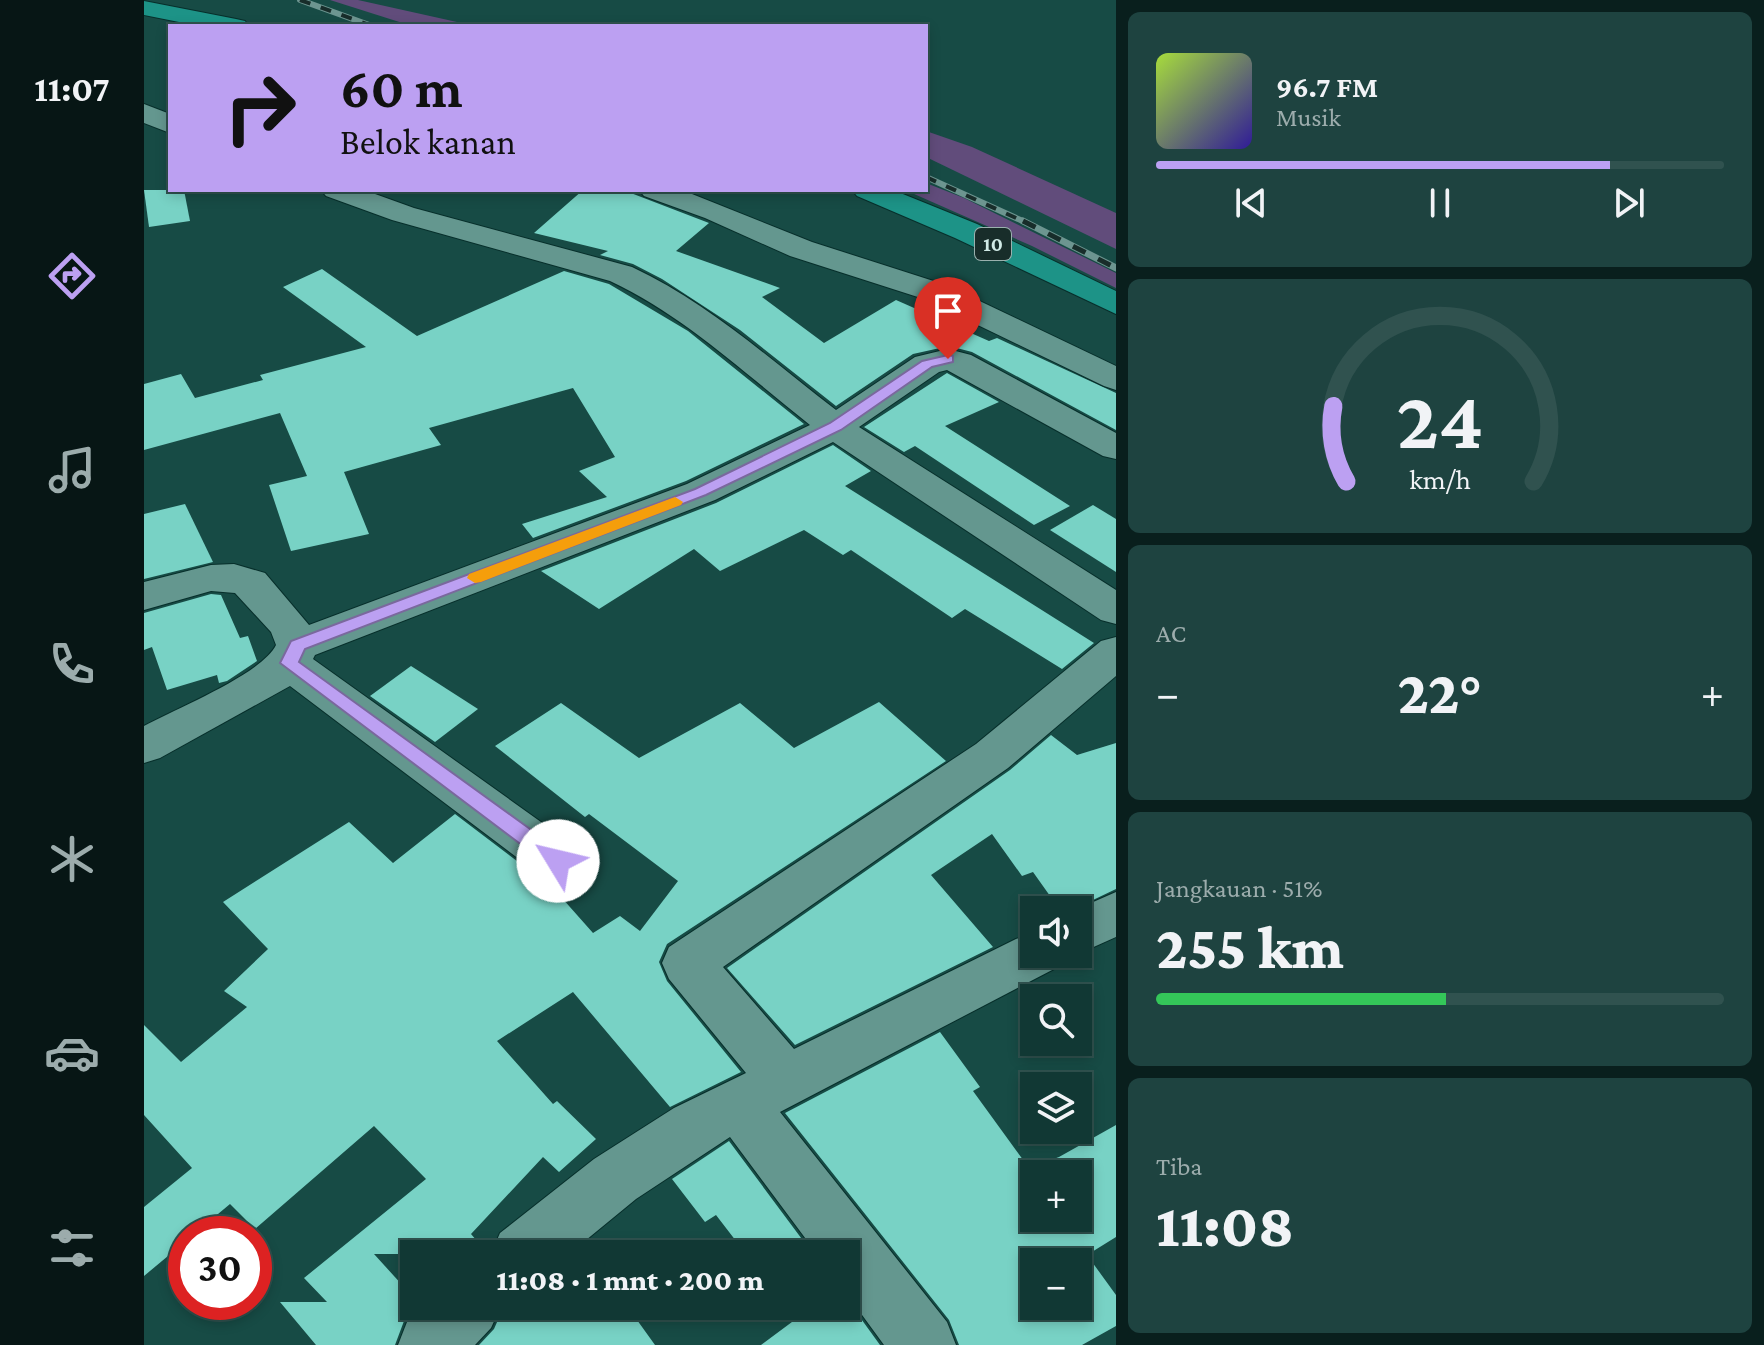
<!DOCTYPE html>
<html lang="id">
<meta charset="utf-8">
<style>
body{margin:0;font-family:"Crimson Pro",serif;background:#1e4340;color:#f1f3f6;height:100vh;display:flex;flex-direction:column;font-size:30px;white-space:nowrap}
*{box-sizing:border-box;margin:0}
p{font-size:26px;color:#9cacac}
.icon{flex:none;width:44px;height:44px;fill:none;stroke:currentColor;stroke-width:2;stroke-linecap:round;stroke-linejoin:round}
.map{position:relative;flex:1;overflow:hidden}
.side{display:flex;flex-direction:column;gap:12px;padding:12px;background:#091f1d;width:648px}
.side>*{flex:none}
.guide{position:absolute;left:24px;top:24px;width:760px;height:168px;border-radius:0px;box-shadow:0 4px 12px #0003,0 0 0 2px #30524f;background:#bca0f2;color:#111;overflow:hidden}
.fabs{position:absolute;left:876px;top:896px;display:grid;gap:16px}
.fabs a{display:grid;place-items:center;width:72px;height:72px;border-radius:0px;background:#113834;box-shadow:0 4px 12px #0003,0 0 0 2px #30524f;font-size:40px}
.speed{position:absolute;left:24px;top:1216px;display:flex;gap:16px;font-size:40px;font-weight:700;text-align:center}
.speed>*{display:grid;place-content:center;width:104px;height:104px;border-radius:50%;background:#113834;box-shadow:0 4px 12px #0003,0 0 0 2px #30524f;line-height:1}
.speed .limit{border:12px solid #d22;background:#fff;color:#111}
.pin{position:absolute;display:grid;place-items:center;width:68px;height:68px;color:#fff;margin:-82px -34px;border-radius:50% 50% 50% 0;rotate:-45deg;box-shadow:0 0 8px #0007}
.pin .icon{rotate:45deg}
.me{position:absolute;width:88px;margin:-44px;rotate:306deg;stroke-linejoin:round;filter:drop-shadow(0 0 6px #0008)}
.turn{display:flex;align-items:center;gap:28px;height:168px;padding:0 40px;font-size:36px}
.turn .icon{width:104px;height:104px;stroke-width:2.5}
.turn b{display:block;font-size:56px;line-height:68px}
.big{font-size:60px;font-weight:800;line-height:1.1}
.side .card{flex:1;display:flex;flex-direction:column;justify-content:center;gap:12px;min-width:0;padding:0 28px;border-radius:12px;background:#1e4340}
.side .dial{align-items:center;gap:0}
.dial svg{height:208px;overflow:visible;fill:none;stroke:#30524f;stroke-width:7;stroke-linecap:round;text-anchor:middle}
.dial text{fill:#f1f3f6;stroke:none}
.song{display:flex;align-items:center;gap:24px}
.cover{width:96px;height:96px;border-radius:12px;background:linear-gradient(135deg,hsl(80 70% 55%),hsl(250 70% 35%))}
.played{height:8px;border-radius:4px;background:linear-gradient(90deg,#bca0f2 80%,#30524f 80%)}
.keys{display:flex;justify-content:space-around;direction:ltr}
.heat{display:flex;justify-content:space-between;align-items:center;font-size:44px;direction:ltr}
.charge{height:12px;border-radius:6px;background:linear-gradient(90deg,#34c759 51%,#30524f 0)}
.trip{position:absolute;left:256px;top:1240px;width:460px;height:80px;border-radius:0px;background:#113834;box-shadow:0 4px 12px #0003,0 0 0 2px #30524f;font-weight:800;line-height:80px;text-align:center}
main{display:flex;flex:1;min-height:0}
.tabs{display:flex;flex-direction:column;width:144px;justify-content:space-around;align-items:center;background:#071615;color:#9cacac}
.tabs .icon{width:56px;height:56px}
.tabs .on{color:#bca0f2}
.tabs b{font-size:36px;color:#f1f3f6}
.map>svg:first-child{display:block}
</style>
<main>
<nav class="tabs">
<b>11:07</b>
<svg class="icon on" aria-label="directions" viewBox="0 0 24 24"><path d="M12 3l9 9-9 9-9-9zM9 14v-3h6M13 9l2 2-2 2"/></svg>
<svg class="icon" aria-label="music" viewBox="0 0 24 24"><path d="M9 18V5l10-2v13"/><circle cx="6" cy="18" r="3"/><circle cx="16" cy="16" r="3"/></svg>
<svg class="icon" aria-label="phone" viewBox="0 0 24 24"><path d="M5 4h4l2 5-3 2q2 4 5 5l2-3 5 2v4C11 20 4 13 5 4z"/></svg>
<svg class="icon" aria-label="climate" viewBox="0 0 24 24"><path d="M12 3v18M4 7l16 10M4 17L20 7"/></svg>
<svg class="icon" aria-label="car" viewBox="0 0 24 24"><path d="M5 17H2v-5l4-1 3-4h7l3 4 3 1v5h-3M9 17h6M6 11h13"/><circle cx="7" cy="17" r="2"/><circle cx="17" cy="17" r="2"/></svg>
<svg class="icon" aria-label="filters" viewBox="0 0 24 24"><path d="M4 7h16M4 17h16"/><circle cx="9" cy="7" r="2"/><circle cx="15" cy="17" r="2"/></svg>
</nav>
<div class="map">
<svg width="972" height="1345" viewBox="0 0 972 1345">
<rect width="100%" height="100%" fill="#174b45"/>
<g fill="#614c7b">
<polygon points="186,0 214,0 331,26 268,26"/>
<polygon points="782,131 828,147 972,213 972,249 782,157"/>
<polygon points="782,183 820,198 972,273 972,288 888,246 761,190 782,190"/>
</g>
<g fill="#78d2c5" fill-rule="evenodd">
<polygon points="0,190 40,190 46,221 5,227"/>
<polygon points="439,190 479,190 565,223 532,251 636,288 618,297 680,343 752,300 845,341 853,338 972,393 972,430 828,352 805,346 769,354 692,406 596,330 518,279 489,264 456,255 464,251 390,233"/>
<polygon points="178,269 273,336 420,271 465,284 544,331 660,424 542,481 389,538 378,524 463,497 435,471 471,457 429,388 285,428 297,445 200,472 225,534 147,551 125,485 163,476 136,413 0,450 0,384 37,374 51,398 119,380 116,375 222,347 139,287"/>
<polygon points="803,373 855,402 801,426 926,506 890,525 771,446 760,452 720,427"/>
<polygon points="689,445 727,471 701,486 950,643 918,669 821,609 808,618 707,550 699,555 660,530 576,571 550,549 455,609 397,571 572,503"/>
<polygon points="41,504 69,562 0,579 0,514"/>
<polygon points="949,505 972,519 972,572 906,530"/>
<polygon points="67,594 77,595 96,638 104,636 113,661 83,681 75,683 73,675 23,690 8,647 0,650 0,613"/>
<polygon points="267,666 334,709 291,742 226,696"/>
<polygon points="735,702 802,761 523,944 515,962 523,981 597,1072 526,1107 429,992 353,1041 409,1104 413,1101 452,1139 415,1172 399,1157 327,1234 344,1254 230,1254 270,1298 270,1306 276,1306 260,1321 251,1345 172,1345 136,1302 183,1302 160,1278 282,1179 230,1126 111,1229 86,1204 50,1234 42,1234 42,1241 0,1276 0,1207 48,1168 0,1115 0,1025 37,1062 103,1007 80,991 124,949 79,902 205,822 249,863 311,814 394,877 402,880 449,933 476,916 496,931 534,881 445,814 441,817 351,746 417,703 495,758 596,703 650,748"/>
<polygon points="907,735 933,755 972,743 972,889 928,910 916,910 889,872 878,876 848,834 787,875 849,947 651,1045 583,968 866,770"/>
<path d="M796 1032 836 1087 829 1091 885 1168 915 1157 972 1125V1237L943 1255 972 1295V1326L938 1345H815L805 1320 641 1113ZM890 1174H934V1218H890ZM890 1262H934V1306H890Z"/>
<polygon points="585,1141 669,1254 602,1254 572,1215 561,1222 528,1179"/>
<polygon points="702,1298 736,1345 617,1345 652,1319 642,1306 702,1306"/>
<polygon points="360,1306 483,1306 511,1345 335,1345 350,1329"/>
</g>
<g fill="none" stroke-linecap="round" stroke-linejoin="round">
<defs>
<g id="street">
<polygon points="0,104 26,114 26,133 0,123"/>
<path d="M177 190H220L270 208 488 267C565 303 625 359 692 410L771 357 804 349 827 355 972 433V459L959 456 803 370 795 372 715 427 972 590V624L957 620 689 442 571 500 171 655 169 659 432 847 439 861 432 875 414 880 396 875 146 686 16 758 0 763V726C31 709 118 674 132 645L127 632 91 593 67 591 0 610V582L67 565 90 564 121 573 165 625 543 484 666 425C600 373 542 317 466 281L248 220 182 196Z"/>
<polygon points="495,190 538,190 668,242 802,285 972,366 972,390 960,386 780,299 646,256 561,218 500,196"/>
<polygon points="972,637 972,676 864,768 579,967 650,1049 872,939 890,933 890,954 917,954 910,969 636,1112 803,1322 812,1345 740,1345 702,1293 702,1254 673,1254 586,1137 492,1199 425,1254 347,1254 356,1233 450,1159 530,1108 602,1073 525,979 518,963 525,947 832,744 957,641"/>
<polygon points="972,892 972,937 934,954 933,954 934,910 931,910"/>
<polygon points="280,1306 357,1306 347,1328 331,1345 254,1345 263,1322"/>
</g>
<g id="highway">
<polygon points="0,1 92,19 101,21 104,26 55,26 0,15"/>
<polygon points="708,190 749,190 833,224 972,291 972,314 811,238 713,196"/>
</g>
</defs>
<use href="#street" stroke="#072f2b" stroke-width="2"/>
<use href="#highway" stroke="#072f2b" stroke-width="2"/>
<use href="#street" fill="#64978f" fill-rule="evenodd"/>
<use href="#highway" fill="#1d9387" fill-rule="evenodd"/>
<defs>
<g id="rail-far1">
<polyline points="156,0 228,26"/>
<polyline points="782,177 883,223"/>
</g>
<polyline id="rail" points="879,221 972,268"/>
</defs>
<use href="#rail-far1" stroke="#6d9590" stroke-width="6"/>
<use href="#rail" stroke="#6d9590" stroke-width="7"/>
<use href="#rail-far1" stroke="#182d2a" stroke-width="4" stroke-dasharray="11" stroke-linecap="butt"/>
<use href="#rail" stroke="#182d2a" stroke-width="5" stroke-dasharray="14" stroke-linecap="butt"/>
</g>
<polygon fill="#bca0f2" stroke="#7a689d" stroke-width="2" points="804,355 809,356 809,362 788,367 697,430 562,495 161,649 155,662 422,855 425,861 422,867 407,867 136,663 147,641 551,489 686,423 778,361"/>
<polygon fill="#f59e0b" points="531,497 539,502 537,505 337,582 331,583 323,578 325,574"/>
<g text-anchor="middle" stroke-width="8" stroke-linejoin="round" paint-order="stroke">
<rect fill="#182d2a" stroke="#9ab1ae" stroke-width="2" x="831" y="228" width="36" height="32" rx="6"/>
<g font-size="20" font-weight="bold" fill="#d1eae6">
<text x="849" y="251">10</text>
</g>
</g>
</svg>
<div class="fabs">
<a><svg class="icon" aria-label="sound" viewBox="0 0 24 24"><path d="M4 9h4l5-4v14l-5-4H4zM17 9q2 3 0 6"/></svg></a>
<a><svg class="icon" aria-label="search" viewBox="0 0 24 24"><circle cx="10" cy="10" r="6"/><path d="M15 15l6 6"/></svg></a>
<a><svg class="icon" aria-label="layers" viewBox="0 0 24 24"><path d="M12 4l9 5-9 5-9-5zM3 14l9 5 9-5"/></svg></a>
<a>+</a>
<a>−</a>
</div>
<div class="speed"><div class="limit">30</div></div>
<div class="pin" style="left:804px;top:359px;background:#d93025"><svg class="icon" aria-label="arrive" viewBox="0 0 24 24"><path d="M6 21V4h12l-3 4 3 4H6"/></svg></div>
<svg class="me" style="left:414px;top:861px" viewBox="-20 -20 40 40"><circle r="19" fill="#fff"/><path d="M0-13L10 11 0 6-10 11z" fill="#bca0f2"/></svg>
<div class="trip">11:08 · 1 mnt · 200 m</div>
<div class="guide">
<div class="turn"><svg class="icon" aria-label="right" viewBox="0 0 24 24"><path d="M7 20v-9h11M14 6l5 5-5 5"/></svg><div><b>60 m</b>Belok kanan</div></div>
</div>
</div>
<section class="side">
<div class="card">
<div class="song"><i class="cover"></i><div><b>96.7 FM</b><p>Musik</p></div></div>
<div class="played"></div>
<div class="keys"><svg class="icon" aria-label="previous" viewBox="0 0 24 24"><path d="M18 5L8 12l10 7zM5 5v14"/></svg><svg class="icon" aria-label="pause" viewBox="0 0 24 24"><path d="M8 5v14M16 5v14"/></svg><svg class="icon" aria-label="next" viewBox="0 0 24 24"><path d="M6 5l10 7-10 7zM19 5v14"/></svg></div>
</div>
<div class="card dial"><svg viewBox="0 0 100 80">
<path d="M14 69A42 42 0 1 1 86 69"/>
<path d="M14 69A42 42 0 0 1 9 40" stroke="#bca0f2"/>
<text x="50" y="56" font-size="32" font-weight="700">24</text>
<text x="50" y="72" font-size="11">km/h</text>
</svg></div>
<div class="card"><p>AC</p>
<div class="heat"><a>−</a><b class="big">22°</b><a>+</a></div>
</div>
<div class="card"><p>Jangkauan · 51%</p><b class="big">255 km</b><div class="charge"></div></div>
<div class="card"><p>Tiba</p><b class="big">11:08</b></div>
</section>
</main>
